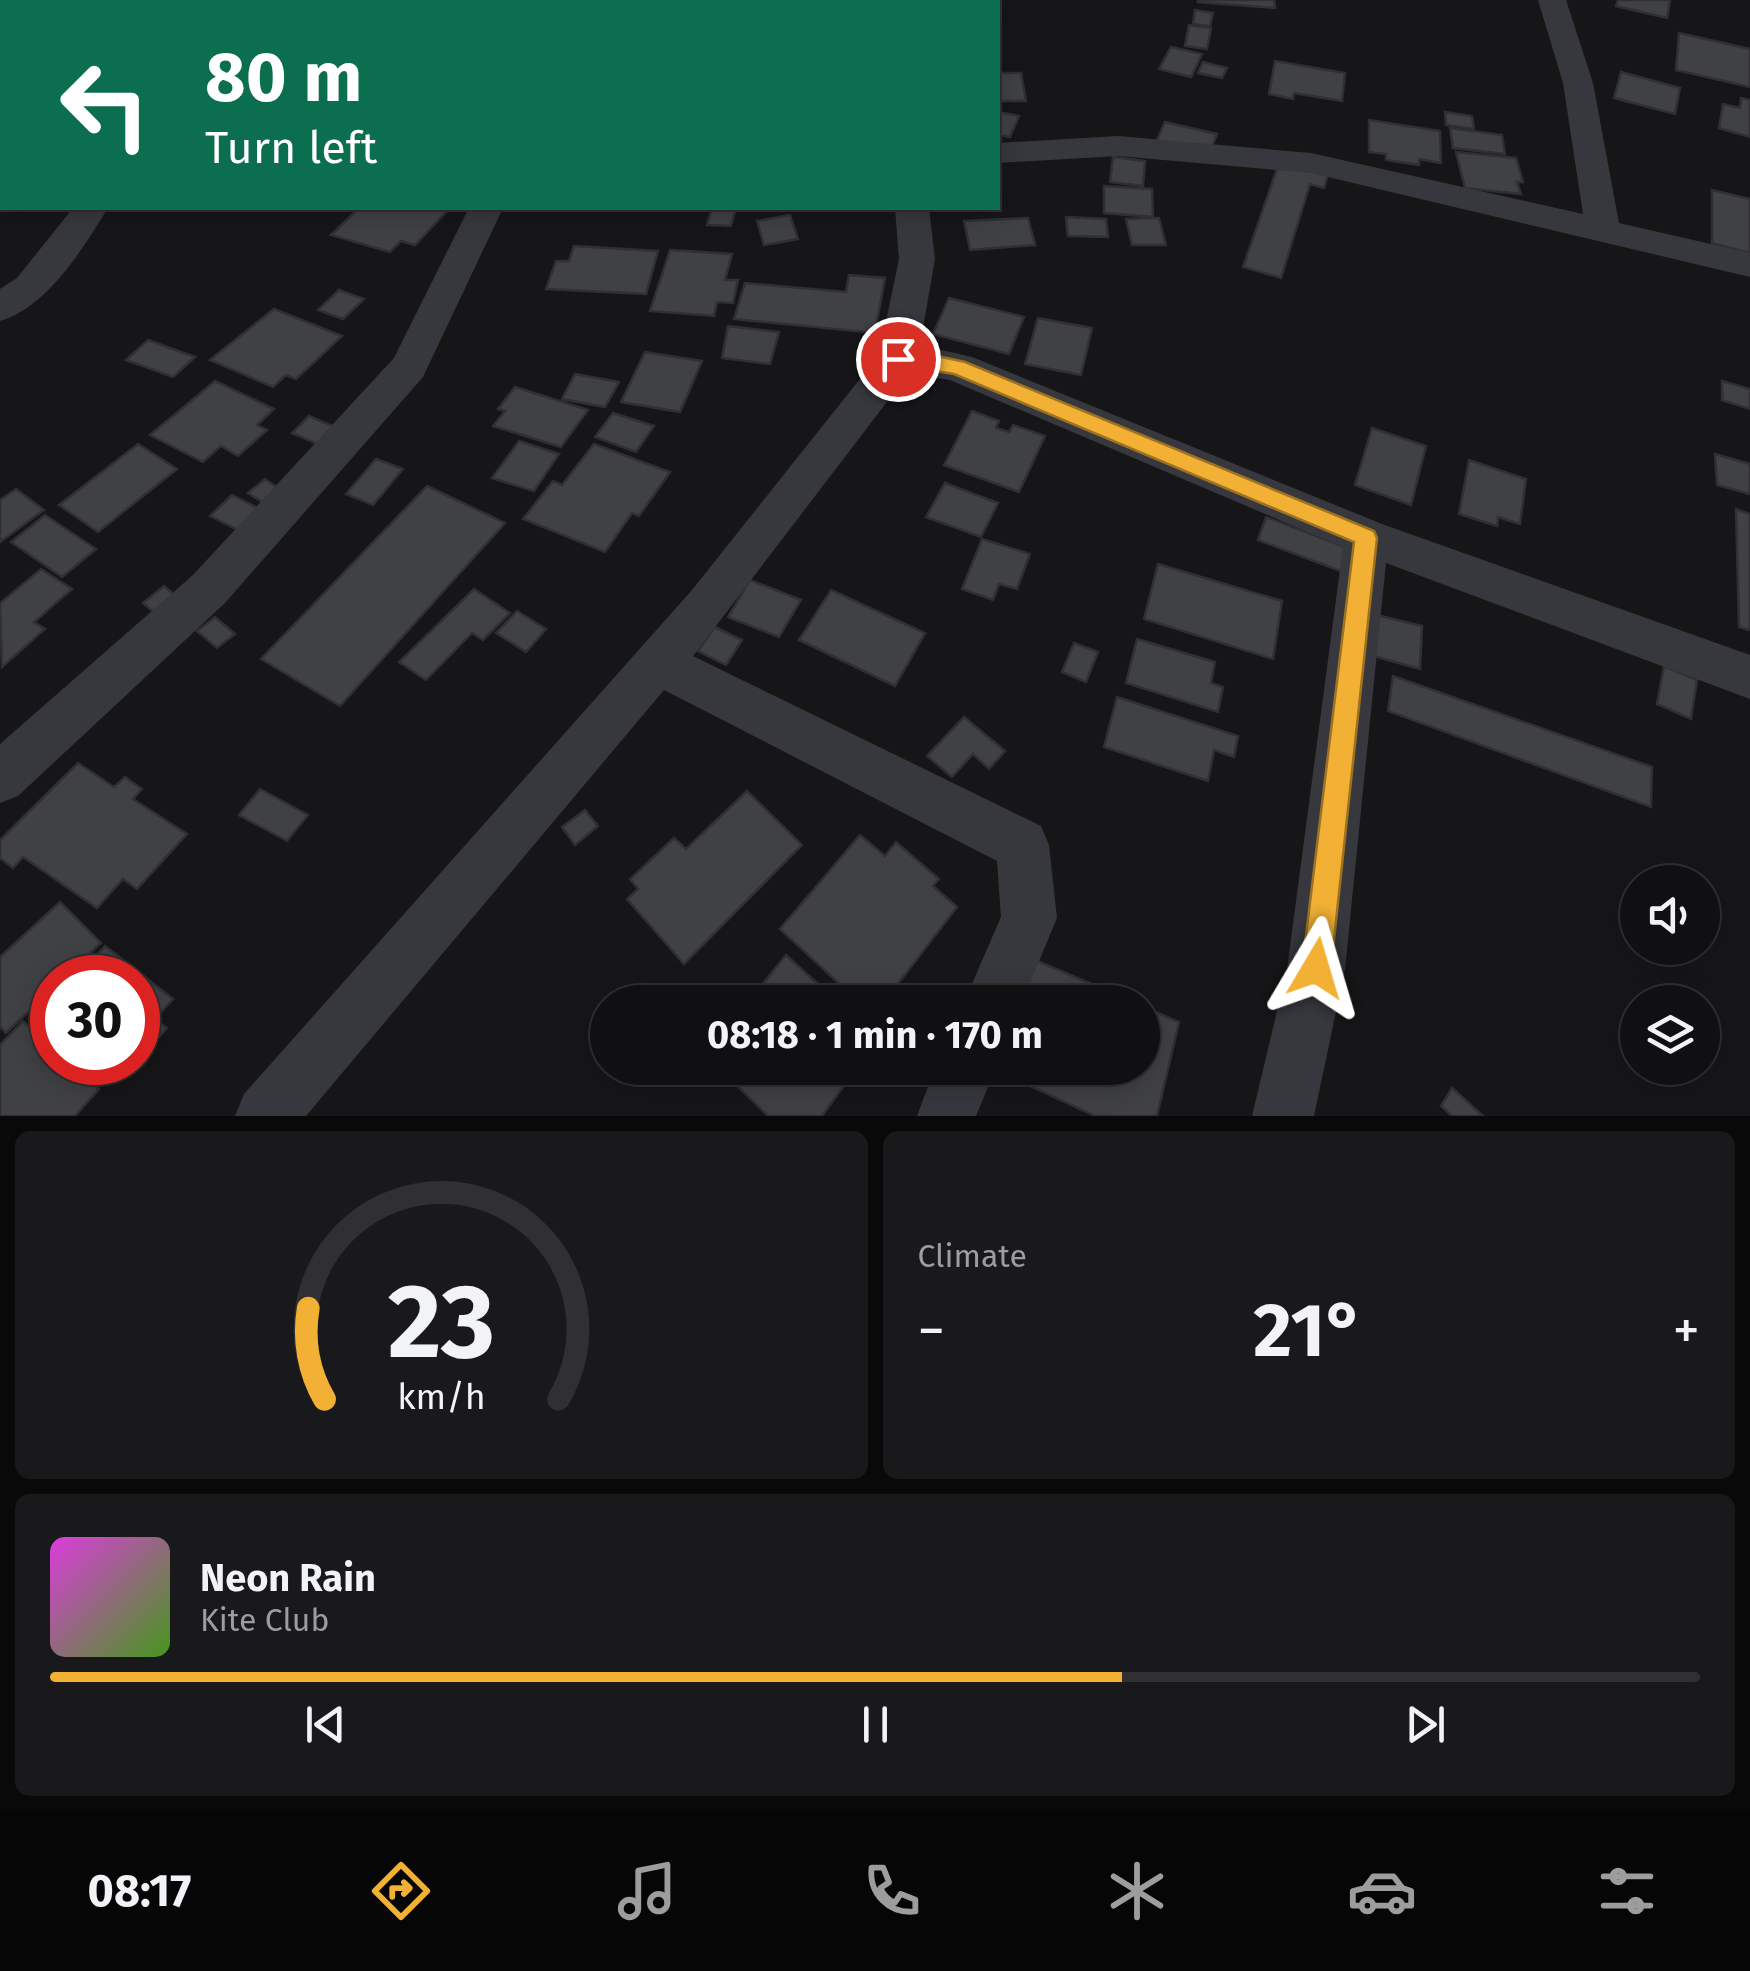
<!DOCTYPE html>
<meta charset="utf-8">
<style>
body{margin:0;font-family:"Fira Sans",sans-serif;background:#19191b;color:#f1f3f6;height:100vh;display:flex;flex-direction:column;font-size:38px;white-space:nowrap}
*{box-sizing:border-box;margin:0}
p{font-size:32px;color:#9c9d9f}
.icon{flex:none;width:55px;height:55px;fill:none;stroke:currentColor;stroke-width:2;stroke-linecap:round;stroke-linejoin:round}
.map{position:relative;height:1116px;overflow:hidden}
.side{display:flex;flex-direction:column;gap:15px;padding:15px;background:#09090a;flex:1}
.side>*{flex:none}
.top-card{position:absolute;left:0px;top:0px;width:1000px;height:210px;box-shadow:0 5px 25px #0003,0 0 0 2px #303032;background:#0b6e4f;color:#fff;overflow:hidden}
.buttons{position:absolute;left:1620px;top:865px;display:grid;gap:20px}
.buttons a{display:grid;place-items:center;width:100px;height:100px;border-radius:50%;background:#101012;box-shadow:0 5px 25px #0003,0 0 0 2px #303032;font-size:50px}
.speed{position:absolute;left:30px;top:955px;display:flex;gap:20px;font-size:50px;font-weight:700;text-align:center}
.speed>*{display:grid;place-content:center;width:130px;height:130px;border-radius:50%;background:#101012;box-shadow:0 5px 25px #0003,0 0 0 2px #303032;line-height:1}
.speed .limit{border:15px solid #d22;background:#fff;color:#111}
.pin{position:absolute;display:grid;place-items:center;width:85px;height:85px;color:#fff;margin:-42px;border:5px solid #fff;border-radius:50%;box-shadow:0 2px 10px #0007}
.me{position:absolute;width:110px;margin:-55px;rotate:7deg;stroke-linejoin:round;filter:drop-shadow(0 0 8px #0008)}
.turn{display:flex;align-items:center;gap:35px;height:210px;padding:0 40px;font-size:45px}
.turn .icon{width:130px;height:130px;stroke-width:2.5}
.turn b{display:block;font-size:70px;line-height:85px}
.big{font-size:75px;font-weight:700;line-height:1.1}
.side .widget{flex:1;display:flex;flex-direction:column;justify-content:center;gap:15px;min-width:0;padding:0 35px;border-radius:15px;background:#19191b}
.side .dial{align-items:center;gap:0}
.dial svg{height:260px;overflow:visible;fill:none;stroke:#303032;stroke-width:7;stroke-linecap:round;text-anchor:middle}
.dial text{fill:#f1f3f6;stroke:none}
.song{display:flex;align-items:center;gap:30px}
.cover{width:120px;height:120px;border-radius:15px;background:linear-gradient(135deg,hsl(300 70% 55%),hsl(100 70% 35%))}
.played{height:10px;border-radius:5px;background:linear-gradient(90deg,#f2b134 65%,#303032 65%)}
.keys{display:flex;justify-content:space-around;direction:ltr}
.heat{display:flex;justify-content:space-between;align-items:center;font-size:55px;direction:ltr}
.side .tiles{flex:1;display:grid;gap:15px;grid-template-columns:1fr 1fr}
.widget:last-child{grid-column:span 2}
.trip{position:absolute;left:590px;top:985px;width:570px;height:100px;border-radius:50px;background:#101012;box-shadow:0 5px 25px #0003,0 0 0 2px #303032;font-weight:700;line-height:100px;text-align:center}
.menu{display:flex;height:160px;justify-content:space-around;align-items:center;background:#060607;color:#9c9d9f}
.menu .icon{width:70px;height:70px}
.menu .selected{color:#f2b134}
.menu b{font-size:45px;color:#f1f3f6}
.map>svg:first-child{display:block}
</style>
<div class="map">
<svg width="1750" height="1116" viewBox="0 0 1750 1116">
<rect width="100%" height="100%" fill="#161618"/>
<g fill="#404145" stroke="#303034" stroke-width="2.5">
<polygon points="1198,0 1274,0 1275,8 1198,2"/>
<polygon points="1618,0 1670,0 1667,18 1616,6"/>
<polygon points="1195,10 1213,13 1210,26 1193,24"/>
<polygon points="1189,25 1211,28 1207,49 1185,46"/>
<polygon points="1679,33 1750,49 1750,87 1676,70"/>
<polygon points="1171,47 1202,54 1191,77 1159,69"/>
<polygon points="1275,61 1345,73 1342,101 1294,93 1293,99 1269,94"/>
<polygon points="1203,62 1227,68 1222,78 1198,73"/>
<polygon points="1621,72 1680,88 1675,114 1614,98"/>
<polygon points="998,73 1021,73 1026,101 1000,101"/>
<polygon points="1741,98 1750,100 1750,137 1719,128 1723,104 1740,108"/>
<polygon points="998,112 1019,116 1010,137 998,135"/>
<polygon points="1445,112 1472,116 1474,129 1446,125"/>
<polygon points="1369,120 1440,131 1441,163 1419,159 1419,165 1386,160 1386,154 1369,152"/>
<polygon points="1165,122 1217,134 1210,152 1156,142"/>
<polygon points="1450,128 1502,135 1505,154 1453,148"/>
<polygon points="1456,152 1516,158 1523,182 1517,182 1521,194 1465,188"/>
<polygon points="1113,157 1145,161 1143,186 1110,182"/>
<polygon points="1279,163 1328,175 1324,188 1310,184 1281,278 1243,267"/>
<polygon points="1104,186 1152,189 1153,217 1104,213"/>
<polygon points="1712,190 1750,199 1750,253 1712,243"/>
<polygon points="433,208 447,211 415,245 401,241 390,252 331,235 359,208"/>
<polygon points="712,208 736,208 731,226 707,225"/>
<polygon points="790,215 798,239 764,245 757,221"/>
<polygon points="1066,217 1106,219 1108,237 1068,236"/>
<polygon points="1028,218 1035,245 970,250 964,221"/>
<polygon points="1159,218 1166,245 1132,245 1126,219"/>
<polygon points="574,246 658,251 646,294 546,289 556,261 569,261"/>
<polygon points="670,250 732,254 725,280 738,280 733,303 717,302 714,316 650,311"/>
<polygon points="849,275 885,278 875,333 734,319 745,283 846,292"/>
<polygon points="339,290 364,299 343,319 318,310"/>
<polygon points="949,298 1024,317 1009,354 933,334"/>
<polygon points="274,309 342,336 296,379 286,375 273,387 210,360"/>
<polygon points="1038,318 1092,328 1081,375 1025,364"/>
<polygon points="728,326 779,332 770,364 722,358"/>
<polygon points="148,340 195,357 173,377 126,360"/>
<polygon points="645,352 702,361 680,412 621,402"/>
<polygon points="575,374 619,382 605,407 562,399"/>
<polygon points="215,381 274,409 257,425 267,430 238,456 221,446 203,462 150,435"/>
<polygon points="1722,381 1750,389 1750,409 1722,400"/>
<polygon points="515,387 588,410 561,447 493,426 505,411 498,409"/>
<polygon points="972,411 999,421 996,428 1009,432 1013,425 1045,436 1019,492 944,465"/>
<polygon points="613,413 654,426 636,452 595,437"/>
<polygon points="309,416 337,428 320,445 292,433"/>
<polygon points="1372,428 1426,446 1411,505 1355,485"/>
<polygon points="519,441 559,454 534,491 492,478"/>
<polygon points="138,444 177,469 98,532 59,505"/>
<polygon points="594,444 670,472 639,516 632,513 605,552 523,519 553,481 562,485"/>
<polygon points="1715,454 1750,464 1750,494 1717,485"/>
<polygon points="376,459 403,469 373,505 346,494"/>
<polygon points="1469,460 1526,479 1520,524 1498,517 1497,526 1459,514"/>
<polygon points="265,479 278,488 262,502 248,493"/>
<polygon points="945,483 998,503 981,537 926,517"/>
<polygon points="427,486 505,523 340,706 261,659"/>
<polygon points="16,489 44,510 0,542 0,500"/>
<polygon points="232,495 260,509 238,530 210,516"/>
<polygon points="1736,509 1750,514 1750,630 1739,627"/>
<polygon points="45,515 96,549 62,577 11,542"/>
<polygon points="1266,517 1353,550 1346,573 1258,540"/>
<polygon points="982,539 1030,554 1017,589 999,584 993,600 962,589"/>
<polygon points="1158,564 1282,601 1273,659 1144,619"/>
<polygon points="41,569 72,589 34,622 45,629 2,667 0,603"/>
<polygon points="750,580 801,600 779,637 728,617"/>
<polygon points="164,586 177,597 156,614 143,603"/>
<polygon points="474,589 510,613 483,640 472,633 426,680 399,662"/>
<polygon points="831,590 925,633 895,686 799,640"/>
<polygon points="517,611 546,629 526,652 496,633"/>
<polygon points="1377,615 1422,626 1420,669 1374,656"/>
<polygon points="215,617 235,634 217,648 197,631"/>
<polygon points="715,627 742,640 726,665 698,651"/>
<polygon points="1137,639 1215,662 1211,683 1223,687 1218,712 1126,683"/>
<polygon points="1074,643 1098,652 1086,682 1062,672"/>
<polygon points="1664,666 1697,680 1691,719 1657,704"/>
<polygon points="1393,676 1652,767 1651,807 1388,711"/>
<polygon points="1117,697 1238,736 1234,757 1214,750 1208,781 1104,747"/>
<polygon points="964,717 1005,751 989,769 973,754 952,777 927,756"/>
<polygon points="78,763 114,787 125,777 142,789 133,799 187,834 137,889 123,879 97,908 23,857 13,868 0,858 0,840"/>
<polygon points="260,789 308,815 287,841 239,815"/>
<polygon points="747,791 802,845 684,964 627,899 638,889 630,879 674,838 686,849"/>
<polygon points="585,810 598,826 575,845 562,827"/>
<polygon points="860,835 885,856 896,842 939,879 933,886 957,907 884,1002 859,1002 780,929"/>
<polygon points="60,902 101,943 64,978 52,978 52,989 6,1033 0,1027 0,957"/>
<polygon points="105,946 173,999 155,1019 167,1028 142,1056 138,1053 138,978 76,978"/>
<polygon points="786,955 838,1002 748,1002"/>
<polygon points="1035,960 1134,1002 1022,1002"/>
<polygon points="52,1003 52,1037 35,1022"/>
<polygon points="1142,1006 1179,1022 1157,1116 1095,1116 1000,1072 1001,1068 1142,1068"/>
<polygon points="23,1021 52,1048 52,1062 69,1062 99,1089 75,1116 0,1116 0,1045"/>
<polygon points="84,1062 125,1062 107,1082"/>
<polygon points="719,1068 857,1068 822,1116 768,1116"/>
<polygon points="1452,1088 1483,1116 1452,1116 1441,1106"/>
</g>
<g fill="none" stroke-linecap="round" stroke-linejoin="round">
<g fill="#37383d" fill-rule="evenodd">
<polygon points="230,0 259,0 260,2 231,2"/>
<rect x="878" y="0" width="28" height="2"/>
<polygon points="1538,0 1566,0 1593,83 1619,223 1750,253 1750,277 1311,173 1118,156 998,163 998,143 1118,136 1311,153 1583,214 1563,83"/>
<path d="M73 208H108C83 248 48 307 0 321V289L17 278Z"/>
<polygon points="469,208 503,208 423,377 225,603 18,796 0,803 0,744 193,575 394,358"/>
<polygon points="895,208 929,208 935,259 920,345 972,357 1382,524 1750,655 1750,699 1386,563 1345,969 1314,1116 1252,1116 1287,969 1343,547 950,380 909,373 693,656 1041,826 1049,845 1057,918 1022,1002 964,1002 1001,917 997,861 664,690 306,1116 235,1116 244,1094 692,590 879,355 899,259"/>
<polygon points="935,1068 996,1068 976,1116 917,1116"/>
</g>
</g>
<polygon fill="#f2b134" stroke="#9d7322" stroke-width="2.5" points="898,352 919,352 965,362 1374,531 1377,538 1331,968 1326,979 1316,983 1306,979 1302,968 1354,542 954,374 891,364 891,354"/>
</svg>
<div class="buttons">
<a><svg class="icon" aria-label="sound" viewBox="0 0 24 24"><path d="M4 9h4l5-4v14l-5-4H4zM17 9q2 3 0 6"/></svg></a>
<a><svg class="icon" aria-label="layers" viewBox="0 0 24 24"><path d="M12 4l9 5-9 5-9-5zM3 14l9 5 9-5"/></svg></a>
</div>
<div class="speed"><div class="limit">30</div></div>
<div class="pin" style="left:898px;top:359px;background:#d93025"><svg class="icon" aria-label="arrive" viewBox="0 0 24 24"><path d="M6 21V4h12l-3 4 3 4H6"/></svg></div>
<svg class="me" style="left:1316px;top:968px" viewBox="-20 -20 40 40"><path d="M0-17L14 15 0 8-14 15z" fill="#f2b134" stroke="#fff" stroke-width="4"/></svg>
<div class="trip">08:18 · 1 min · 170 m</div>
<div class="top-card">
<div class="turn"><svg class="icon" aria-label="left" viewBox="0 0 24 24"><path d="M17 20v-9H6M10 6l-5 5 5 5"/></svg><div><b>80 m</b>Turn left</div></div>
</div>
</div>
<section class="side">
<div class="tiles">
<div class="widget dial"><svg viewBox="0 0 100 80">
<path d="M14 69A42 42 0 1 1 86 69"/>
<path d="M14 69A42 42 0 0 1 9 41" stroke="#f2b134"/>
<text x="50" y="56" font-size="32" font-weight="700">23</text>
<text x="50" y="72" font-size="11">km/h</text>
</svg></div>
<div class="widget"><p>Climate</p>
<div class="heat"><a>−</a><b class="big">21°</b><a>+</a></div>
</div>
<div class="widget">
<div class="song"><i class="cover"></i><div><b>Neon Rain</b><p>Kite Club</p></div></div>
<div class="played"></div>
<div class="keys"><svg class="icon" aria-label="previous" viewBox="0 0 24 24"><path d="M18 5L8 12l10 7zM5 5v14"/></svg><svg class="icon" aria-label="pause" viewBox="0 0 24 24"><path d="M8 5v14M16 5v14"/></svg><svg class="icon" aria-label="next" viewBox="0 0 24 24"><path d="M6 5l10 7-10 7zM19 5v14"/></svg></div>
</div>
</div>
</section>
<nav class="menu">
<b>08:17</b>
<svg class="icon selected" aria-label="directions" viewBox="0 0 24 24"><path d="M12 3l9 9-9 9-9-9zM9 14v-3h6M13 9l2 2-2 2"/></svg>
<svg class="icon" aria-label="music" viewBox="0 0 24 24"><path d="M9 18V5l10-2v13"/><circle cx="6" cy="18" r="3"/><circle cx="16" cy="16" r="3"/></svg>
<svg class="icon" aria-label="phone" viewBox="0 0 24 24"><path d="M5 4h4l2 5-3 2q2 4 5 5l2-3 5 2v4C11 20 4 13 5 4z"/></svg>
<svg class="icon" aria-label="climate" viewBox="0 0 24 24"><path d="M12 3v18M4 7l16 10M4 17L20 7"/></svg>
<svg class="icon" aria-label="car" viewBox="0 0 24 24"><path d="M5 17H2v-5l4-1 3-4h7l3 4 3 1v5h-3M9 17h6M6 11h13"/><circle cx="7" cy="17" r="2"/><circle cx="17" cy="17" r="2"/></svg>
<svg class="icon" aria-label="filters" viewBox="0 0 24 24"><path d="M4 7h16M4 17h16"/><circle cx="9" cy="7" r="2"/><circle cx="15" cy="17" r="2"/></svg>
</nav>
